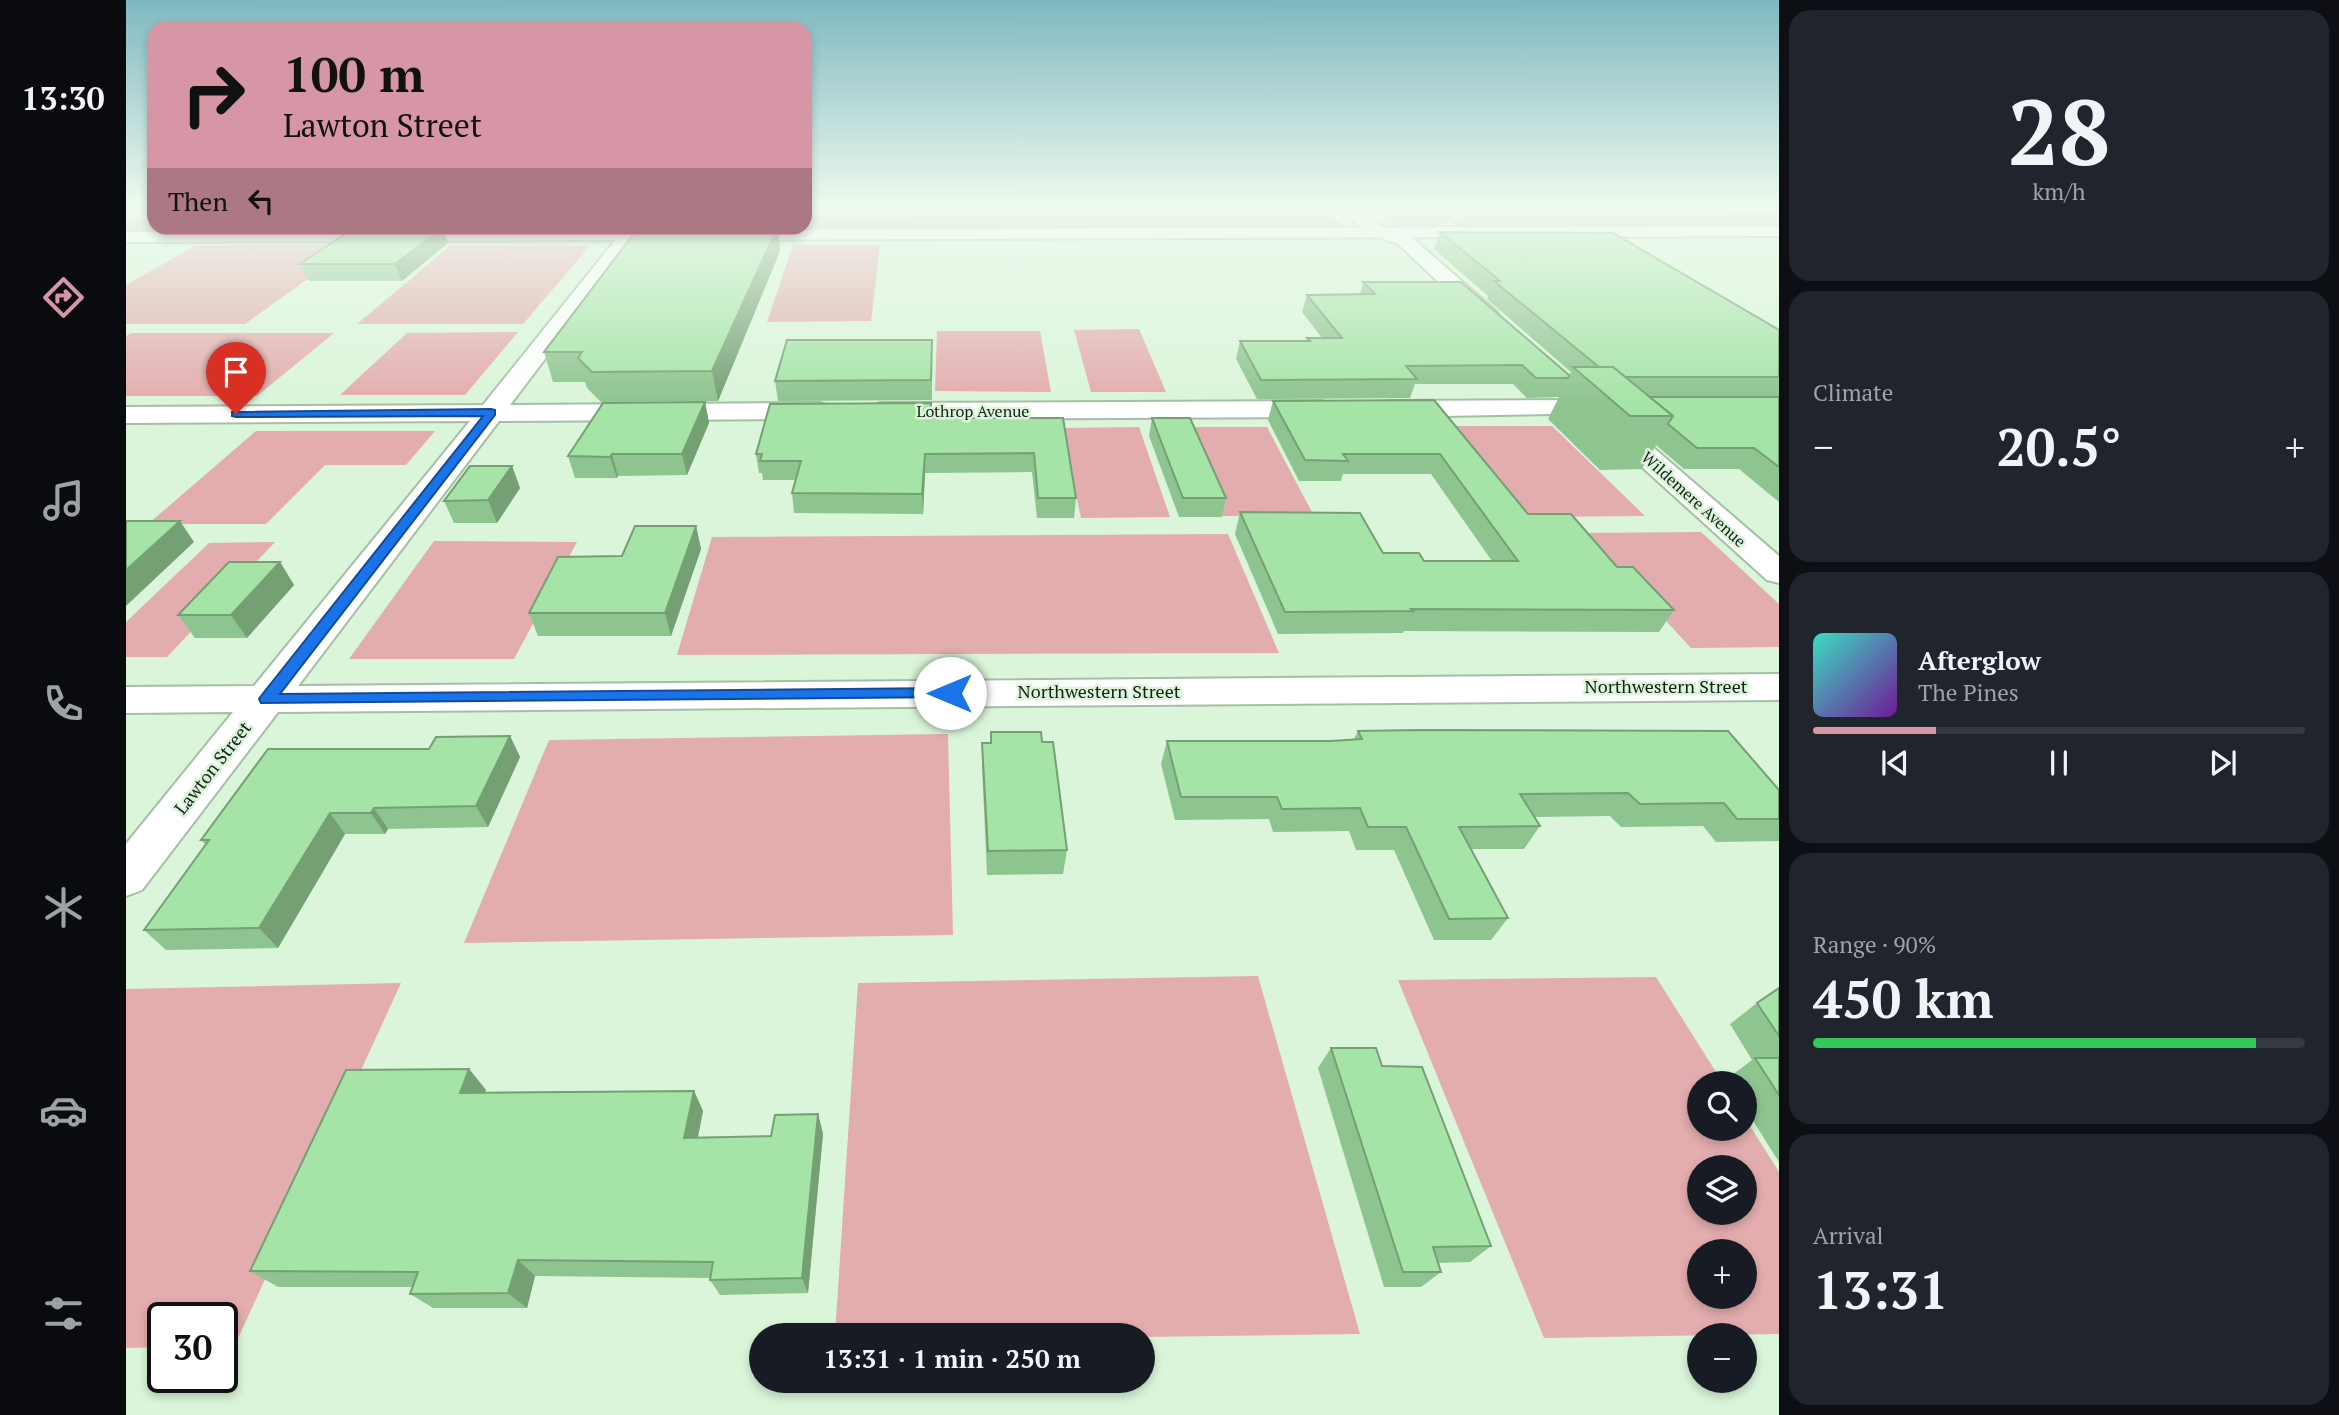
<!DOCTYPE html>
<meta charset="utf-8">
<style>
body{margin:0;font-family:"PT Serif",serif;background:#20242c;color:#f1f3f6;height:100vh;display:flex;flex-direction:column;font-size:26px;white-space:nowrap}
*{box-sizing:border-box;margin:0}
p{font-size:23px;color:#9ea1a6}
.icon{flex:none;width:38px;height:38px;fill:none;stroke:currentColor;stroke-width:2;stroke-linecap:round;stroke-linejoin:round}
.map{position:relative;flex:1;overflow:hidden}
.side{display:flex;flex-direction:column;gap:10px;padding:10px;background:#0d0f14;width:560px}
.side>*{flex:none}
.banner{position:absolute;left:21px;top:21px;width:665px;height:214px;border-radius:21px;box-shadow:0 4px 10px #0003;background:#d796a5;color:#111;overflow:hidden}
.fabs{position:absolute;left:1561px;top:1071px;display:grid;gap:14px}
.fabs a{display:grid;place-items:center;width:70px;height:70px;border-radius:50%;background:#171b24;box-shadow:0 4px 10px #0003;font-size:35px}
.speed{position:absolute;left:21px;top:1302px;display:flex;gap:14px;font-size:35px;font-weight:700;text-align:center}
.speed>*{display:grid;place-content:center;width:91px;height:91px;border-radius:50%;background:#171b24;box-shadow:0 4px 10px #0003;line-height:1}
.speed .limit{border:4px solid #111;border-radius:10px;background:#fff;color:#111}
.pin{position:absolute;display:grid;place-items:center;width:60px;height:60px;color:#fff;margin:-72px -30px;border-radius:50% 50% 50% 0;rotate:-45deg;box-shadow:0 0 7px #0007}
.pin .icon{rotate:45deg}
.me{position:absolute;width:77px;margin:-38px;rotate:270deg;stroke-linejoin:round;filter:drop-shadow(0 0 5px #0008)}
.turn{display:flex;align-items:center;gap:24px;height:147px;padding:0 21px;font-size:32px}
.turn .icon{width:91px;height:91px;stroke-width:2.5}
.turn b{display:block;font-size:49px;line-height:60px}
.then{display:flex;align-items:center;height:66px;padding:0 21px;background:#0003;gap:14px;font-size:26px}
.big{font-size:52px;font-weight:600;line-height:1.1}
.side .tile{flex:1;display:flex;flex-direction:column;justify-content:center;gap:10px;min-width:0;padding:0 24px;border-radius:21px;background:#20242c}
.side .dial{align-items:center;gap:0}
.dial b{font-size:91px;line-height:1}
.song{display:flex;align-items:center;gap:21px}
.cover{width:84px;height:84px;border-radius:10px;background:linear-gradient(135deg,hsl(170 70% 55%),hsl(280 70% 35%))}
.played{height:7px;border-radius:4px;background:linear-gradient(90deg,#d796a5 25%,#363941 25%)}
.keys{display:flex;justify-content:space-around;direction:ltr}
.heat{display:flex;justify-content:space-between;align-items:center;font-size:38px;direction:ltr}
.charge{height:10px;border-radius:5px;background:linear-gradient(90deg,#34c759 90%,#363941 0)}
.trip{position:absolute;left:623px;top:1323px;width:406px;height:70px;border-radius:35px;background:#171b24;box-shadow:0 4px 10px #0003;font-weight:600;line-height:70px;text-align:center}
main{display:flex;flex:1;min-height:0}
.dock{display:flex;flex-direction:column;width:126px;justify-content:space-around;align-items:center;background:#090b0e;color:#9ea1a6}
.dock .icon{width:49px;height:49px}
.dock .on{color:#d796a5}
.dock b{font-size:32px;color:#f1f3f6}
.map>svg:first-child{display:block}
</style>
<main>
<nav class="dock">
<b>13:30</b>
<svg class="icon on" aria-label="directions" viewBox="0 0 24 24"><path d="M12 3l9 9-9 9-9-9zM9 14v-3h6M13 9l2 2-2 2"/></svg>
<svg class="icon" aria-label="music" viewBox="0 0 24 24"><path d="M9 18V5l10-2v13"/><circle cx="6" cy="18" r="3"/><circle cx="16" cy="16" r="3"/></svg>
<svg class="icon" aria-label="phone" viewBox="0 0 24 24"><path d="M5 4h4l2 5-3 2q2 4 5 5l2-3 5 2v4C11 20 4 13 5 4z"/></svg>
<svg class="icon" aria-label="climate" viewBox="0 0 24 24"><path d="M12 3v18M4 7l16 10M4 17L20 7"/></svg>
<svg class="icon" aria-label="car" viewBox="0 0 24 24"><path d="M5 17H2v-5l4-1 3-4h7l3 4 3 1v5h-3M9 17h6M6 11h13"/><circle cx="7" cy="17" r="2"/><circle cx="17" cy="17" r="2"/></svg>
<svg class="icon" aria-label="filters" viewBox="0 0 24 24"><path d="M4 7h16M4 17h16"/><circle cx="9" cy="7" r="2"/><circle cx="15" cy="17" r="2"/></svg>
</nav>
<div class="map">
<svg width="1653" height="1415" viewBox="0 0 1653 1415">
<rect width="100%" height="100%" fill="#daf5d9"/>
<g fill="#e3acae" fill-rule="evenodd">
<polygon points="1329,214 1312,228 1274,227 1259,215"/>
<polygon points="1653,214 1653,227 1321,228 1339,215"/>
<polygon points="1189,215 1206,217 1218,226 1213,229 631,230 642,228 679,228 679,218 686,217"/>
<polygon points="0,219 28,219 28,228 339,228 335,231 0,233"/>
<polygon points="229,245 119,324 0,324 0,285 69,246"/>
<polygon points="667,245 754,245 745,321 641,322"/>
<polygon points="324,246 464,246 397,324 231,324"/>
<polygon points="1013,329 1040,392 965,392 948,330"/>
<polygon points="811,331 914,331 925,392 809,391"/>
<polygon points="392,332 339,395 214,395 281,333"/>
<polygon points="5,333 208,333 131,396 0,396 0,336"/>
<polygon points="1310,426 1426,426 1519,516 1386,517"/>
<polygon points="1013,427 1044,517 955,518 936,428"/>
<polygon points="1061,427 1141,427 1188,516 1095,516"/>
<polygon points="130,431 309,431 280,465 199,465 140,524 22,524"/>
<polygon points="1575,532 1653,604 1653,647 1565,648 1459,533"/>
<polygon points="1102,534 1153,653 551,655 586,537"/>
<polygon points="308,541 451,542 388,659 223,659"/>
<polygon points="149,542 41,657 0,657 0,622 83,543"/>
<polygon points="822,734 827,935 338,943 423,740"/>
<polygon points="1132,976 1234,1334 1017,1337 709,1335 732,983"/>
<path d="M1530 977 1597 1083H1573V1129H1619V1118L1653 1172V1334L1418 1338 1272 980ZM1573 1167H1619V1213H1573ZM1573 1251H1619V1297H1573Z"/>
<polygon points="275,983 108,1347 96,1347 96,1318 37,1318 37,1347 0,1348 0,989"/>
</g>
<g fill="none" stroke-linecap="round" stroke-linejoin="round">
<defs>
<g id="minor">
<polygon points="1226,207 1253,225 1284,236 1371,312 1374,317 1371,322 1355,322 1272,244 1241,233 1218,212"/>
<polygon points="499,228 516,228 504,247 384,405 694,403 703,406 707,411 703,416 694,419 373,421 172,686 1653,674 1653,700 152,712 16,890 0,896 0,844 107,712 0,713 0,687 128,686 344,421 0,423 0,407 357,405"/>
<polygon points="1478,400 1487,403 1491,408 1487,413 1262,417 1253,414 1249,409 1253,404 1262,401"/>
<polygon points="1195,401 1204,404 1208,409 1204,414 1195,417 755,419 746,416 742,411 746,406 755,403"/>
<polygon points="1484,416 1493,418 1653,556 1653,583 1641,580 1475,430 1471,424 1475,418"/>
</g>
<polygon id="major" points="1653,226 1653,236 0,242 0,232"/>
</defs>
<use href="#minor" stroke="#a5bfa5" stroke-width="4"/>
<use href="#major" stroke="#a5bfa5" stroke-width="4"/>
<use href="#minor" fill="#fff" fill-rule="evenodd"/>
<use href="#major" fill="#fff" fill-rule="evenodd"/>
</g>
<g fill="#8ec48f">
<polygon points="228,228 342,228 317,228 322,243 276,281 183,281 174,264"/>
<polygon points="512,228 652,228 654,251 592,401 475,402 461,388 459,382 427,382 418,352"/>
<polygon points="1314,232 1653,330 1653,502 1613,469 1558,469 1530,445 1516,469 1474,470 1422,419 1433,397 1401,398 1387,384 1289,384 1284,398 1131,399 1110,359 1114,341 1181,341 1181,338 1196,338 1176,312 1181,295 1234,295 1237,282 1443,375 1445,372 1361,299 1362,296 1308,249"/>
<polygon points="806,359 806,400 652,401 649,381"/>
<polygon points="1308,400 1402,514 1491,567 1548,610 1533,632 1278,631 1277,633 1152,634 1109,534 1114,512 1257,553 1298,561 1366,561 1305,474 1217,474 1215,481 1173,481 1142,420 1147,401"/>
<polygon points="579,402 583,423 561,475 492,476 491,478 449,478 442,456"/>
<polygon points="805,418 937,418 950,498 948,518 911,518 906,472 799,473 797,514 668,513 666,493 669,480 637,480 636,473 633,473 630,454"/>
<polygon points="1026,418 1100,498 1096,517 1053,517 1023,436"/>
<polygon points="386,466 394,488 371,523 328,523 318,501"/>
<polygon points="570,526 575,549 545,636 412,636 403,613 496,556"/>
<polygon points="154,562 168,585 121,638 69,638 52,615"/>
<polygon points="1232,731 1653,790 1653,841 1590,842 1577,826 1495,827 1484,816 1408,817 1414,826 1398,849 1345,849 1382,918 1365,940 1308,940 1268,850 1230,850 1223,831 1147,832 1143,819 1049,820 1035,764 1041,741 1205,741 1228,739"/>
<polygon points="865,732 916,742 941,850 937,874 861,875 856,766 856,743 864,743"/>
<polygon points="384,736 394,757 362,827 262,829 259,834 219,834 152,948 40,950 18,930 80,845 75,840 303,749"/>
<polygon points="1653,988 1653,1162 1619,1108 1619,1083 1603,1083 1601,1079 1626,1060 1604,1024 1631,1003"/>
<polygon points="1205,1048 1256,1066 1365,1246 1344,1262 1312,1263 1315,1272 1295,1287 1258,1287 1192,1068"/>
<polygon points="343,1069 360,1090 359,1092 568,1091 577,1111 572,1137 645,1136 692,1114 697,1134 682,1293 594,1295 584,1280 585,1278 409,1276 401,1308 307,1308 284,1294 287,1287 152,1287 124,1271"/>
</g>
<g fill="#74a074">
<polygon points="316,228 322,243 276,281 269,264"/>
<polygon points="651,228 654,251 592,401 586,371"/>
<polygon points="579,402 583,423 561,475 556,454"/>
<polygon points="486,454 492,476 491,478 484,457"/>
<polygon points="799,454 799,473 797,514 796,494"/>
<polygon points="386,466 394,488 371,523 362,500"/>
<polygon points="54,521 68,542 0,606 0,570"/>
<polygon points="570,526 575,549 545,636 539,613"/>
<polygon points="154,562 168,585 121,638 105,615"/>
<polygon points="384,736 394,757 362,827 350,806"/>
<polygon points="248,808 262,829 259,834 245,813"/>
<polygon points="204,813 219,834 152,948 133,928"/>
<polygon points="343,1069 360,1090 351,1112 334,1093"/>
<polygon points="568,1091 577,1111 568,1156 558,1138"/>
<polygon points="692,1114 697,1134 682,1293 676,1278"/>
<polygon points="392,1260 409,1276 401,1308 382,1293"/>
</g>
<g fill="#a5e4a6" stroke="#74a074" stroke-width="2">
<polygon points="228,228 316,228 269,264 174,264"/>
<polygon points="512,228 651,228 586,371 466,372 452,358 456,352 418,352"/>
<polygon points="1314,232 1487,233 1653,330 1653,377 1499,377 1487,367 1473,367 1368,281 1374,281"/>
<polygon points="1237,282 1335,282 1443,375 1442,378 1410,378 1396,365 1280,366 1291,379 1135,380 1114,341 1184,341 1181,338 1216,338 1181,295 1249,294"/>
<polygon points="661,340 806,340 805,380 649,381"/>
<polygon points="1447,367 1487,367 1547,416 1504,416"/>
<polygon points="1524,397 1653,397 1653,467 1628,448 1571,448 1542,424 1547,416"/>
<polygon points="1308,400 1402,514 1445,514 1491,567 1507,567 1548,610 1285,609 1287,611 1159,612 1114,512 1234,513 1257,553 1293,553 1298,561 1392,561 1314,454 1217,454 1222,461 1179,460 1147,401"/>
<polygon points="579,402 556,454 486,454 484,457 442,456 477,403"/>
<polygon points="805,403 805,418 937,418 950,498 912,498 908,453 799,454 796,494 666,493 675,461 634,461 636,454 630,454 644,404"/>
<polygon points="1026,418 1064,418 1100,498 1057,498"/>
<polygon points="344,466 386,466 362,500 318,501"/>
<polygon points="0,521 54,521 0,570"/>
<polygon points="509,526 570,526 539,613 403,613 432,557 496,556"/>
<polygon points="103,562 154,562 105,615 52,615"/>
<polygon points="1295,730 1602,731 1653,790 1653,819 1611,819 1598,803 1514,804 1502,793 1394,794 1414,826 1333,827 1382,918 1323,919 1280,827 1242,827 1234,808 1156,809 1151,797 1055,797 1041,741 1205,741 1236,739 1232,731"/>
<polygon points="865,732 915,732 916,742 927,742 941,850 862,851 856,743 865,743"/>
<polygon points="384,736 350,806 248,808 245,813 204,813 133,928 18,930 83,840 75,840 142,749 303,749 310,737"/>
<polygon points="1653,988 1653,1036 1631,1003"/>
<polygon points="1205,1048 1250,1048 1256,1066 1296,1067 1365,1246 1307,1247 1315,1272 1277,1272"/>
<polygon points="1629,1058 1653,1058 1653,1095"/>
<polygon points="343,1069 334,1093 568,1091 558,1138 645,1136 649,1115 692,1114 676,1278 584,1280 587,1262 392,1260 382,1293 284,1294 292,1272 124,1271 220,1070"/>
</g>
<linearGradient id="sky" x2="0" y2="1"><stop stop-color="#7fb8c0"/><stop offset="0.51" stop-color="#eefaee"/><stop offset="1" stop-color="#eefaee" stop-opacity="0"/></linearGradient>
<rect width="1653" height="403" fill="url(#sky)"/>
<polygon fill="#1a73e8" stroke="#114b97" stroke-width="2" points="365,409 369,410 369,415 154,694 824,688 829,689 831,693 829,697 135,703 133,699 135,696 357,416 110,417 106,416 106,412"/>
<g text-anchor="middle" stroke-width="5" stroke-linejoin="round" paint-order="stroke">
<g font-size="16" fill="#172017" stroke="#daf5d9">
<text x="847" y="417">Lothrop Avenue</text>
<text transform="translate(1568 499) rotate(42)" y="6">Wildemere Avenue</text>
</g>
<g font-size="18" fill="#172017" stroke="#daf5d9">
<text x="1540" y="693">Northwestern Street</text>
<text x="973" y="698">Northwestern Street</text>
<text transform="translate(87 768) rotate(-52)" y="6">Lawton Street</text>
</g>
</g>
</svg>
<div class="fabs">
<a><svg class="icon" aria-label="search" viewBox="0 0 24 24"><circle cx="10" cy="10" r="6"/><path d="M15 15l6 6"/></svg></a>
<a><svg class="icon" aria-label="layers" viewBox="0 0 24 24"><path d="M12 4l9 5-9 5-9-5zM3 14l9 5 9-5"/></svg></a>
<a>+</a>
<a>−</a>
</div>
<div class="speed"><div class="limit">30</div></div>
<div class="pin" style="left:110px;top:414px;background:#d93025"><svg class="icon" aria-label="arrive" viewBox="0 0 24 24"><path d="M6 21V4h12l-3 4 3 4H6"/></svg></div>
<svg class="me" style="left:824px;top:693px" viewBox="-20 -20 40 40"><circle r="19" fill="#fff"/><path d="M0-13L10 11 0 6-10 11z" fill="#1a73e8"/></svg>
<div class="trip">13:31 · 1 min · 250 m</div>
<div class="banner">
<div class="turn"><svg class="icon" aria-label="right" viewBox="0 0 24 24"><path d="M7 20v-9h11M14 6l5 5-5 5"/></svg><div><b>100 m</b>Lawton Street</div></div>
<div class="then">Then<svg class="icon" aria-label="left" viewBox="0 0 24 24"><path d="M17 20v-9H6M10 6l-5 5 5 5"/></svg></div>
</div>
</div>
<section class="side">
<div class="tile dial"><b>28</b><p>km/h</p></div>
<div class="tile"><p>Climate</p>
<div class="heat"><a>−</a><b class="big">20.5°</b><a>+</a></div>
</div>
<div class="tile">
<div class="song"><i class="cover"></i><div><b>Afterglow</b><p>The Pines</p></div></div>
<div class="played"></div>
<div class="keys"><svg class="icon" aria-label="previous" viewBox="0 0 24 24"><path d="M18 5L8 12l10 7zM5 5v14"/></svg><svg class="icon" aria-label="pause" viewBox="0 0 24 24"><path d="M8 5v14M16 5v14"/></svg><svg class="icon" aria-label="next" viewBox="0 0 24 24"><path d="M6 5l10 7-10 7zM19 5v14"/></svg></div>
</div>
<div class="tile"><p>Range · 90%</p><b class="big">450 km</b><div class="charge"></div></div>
<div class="tile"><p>Arrival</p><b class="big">13:31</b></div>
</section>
</main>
